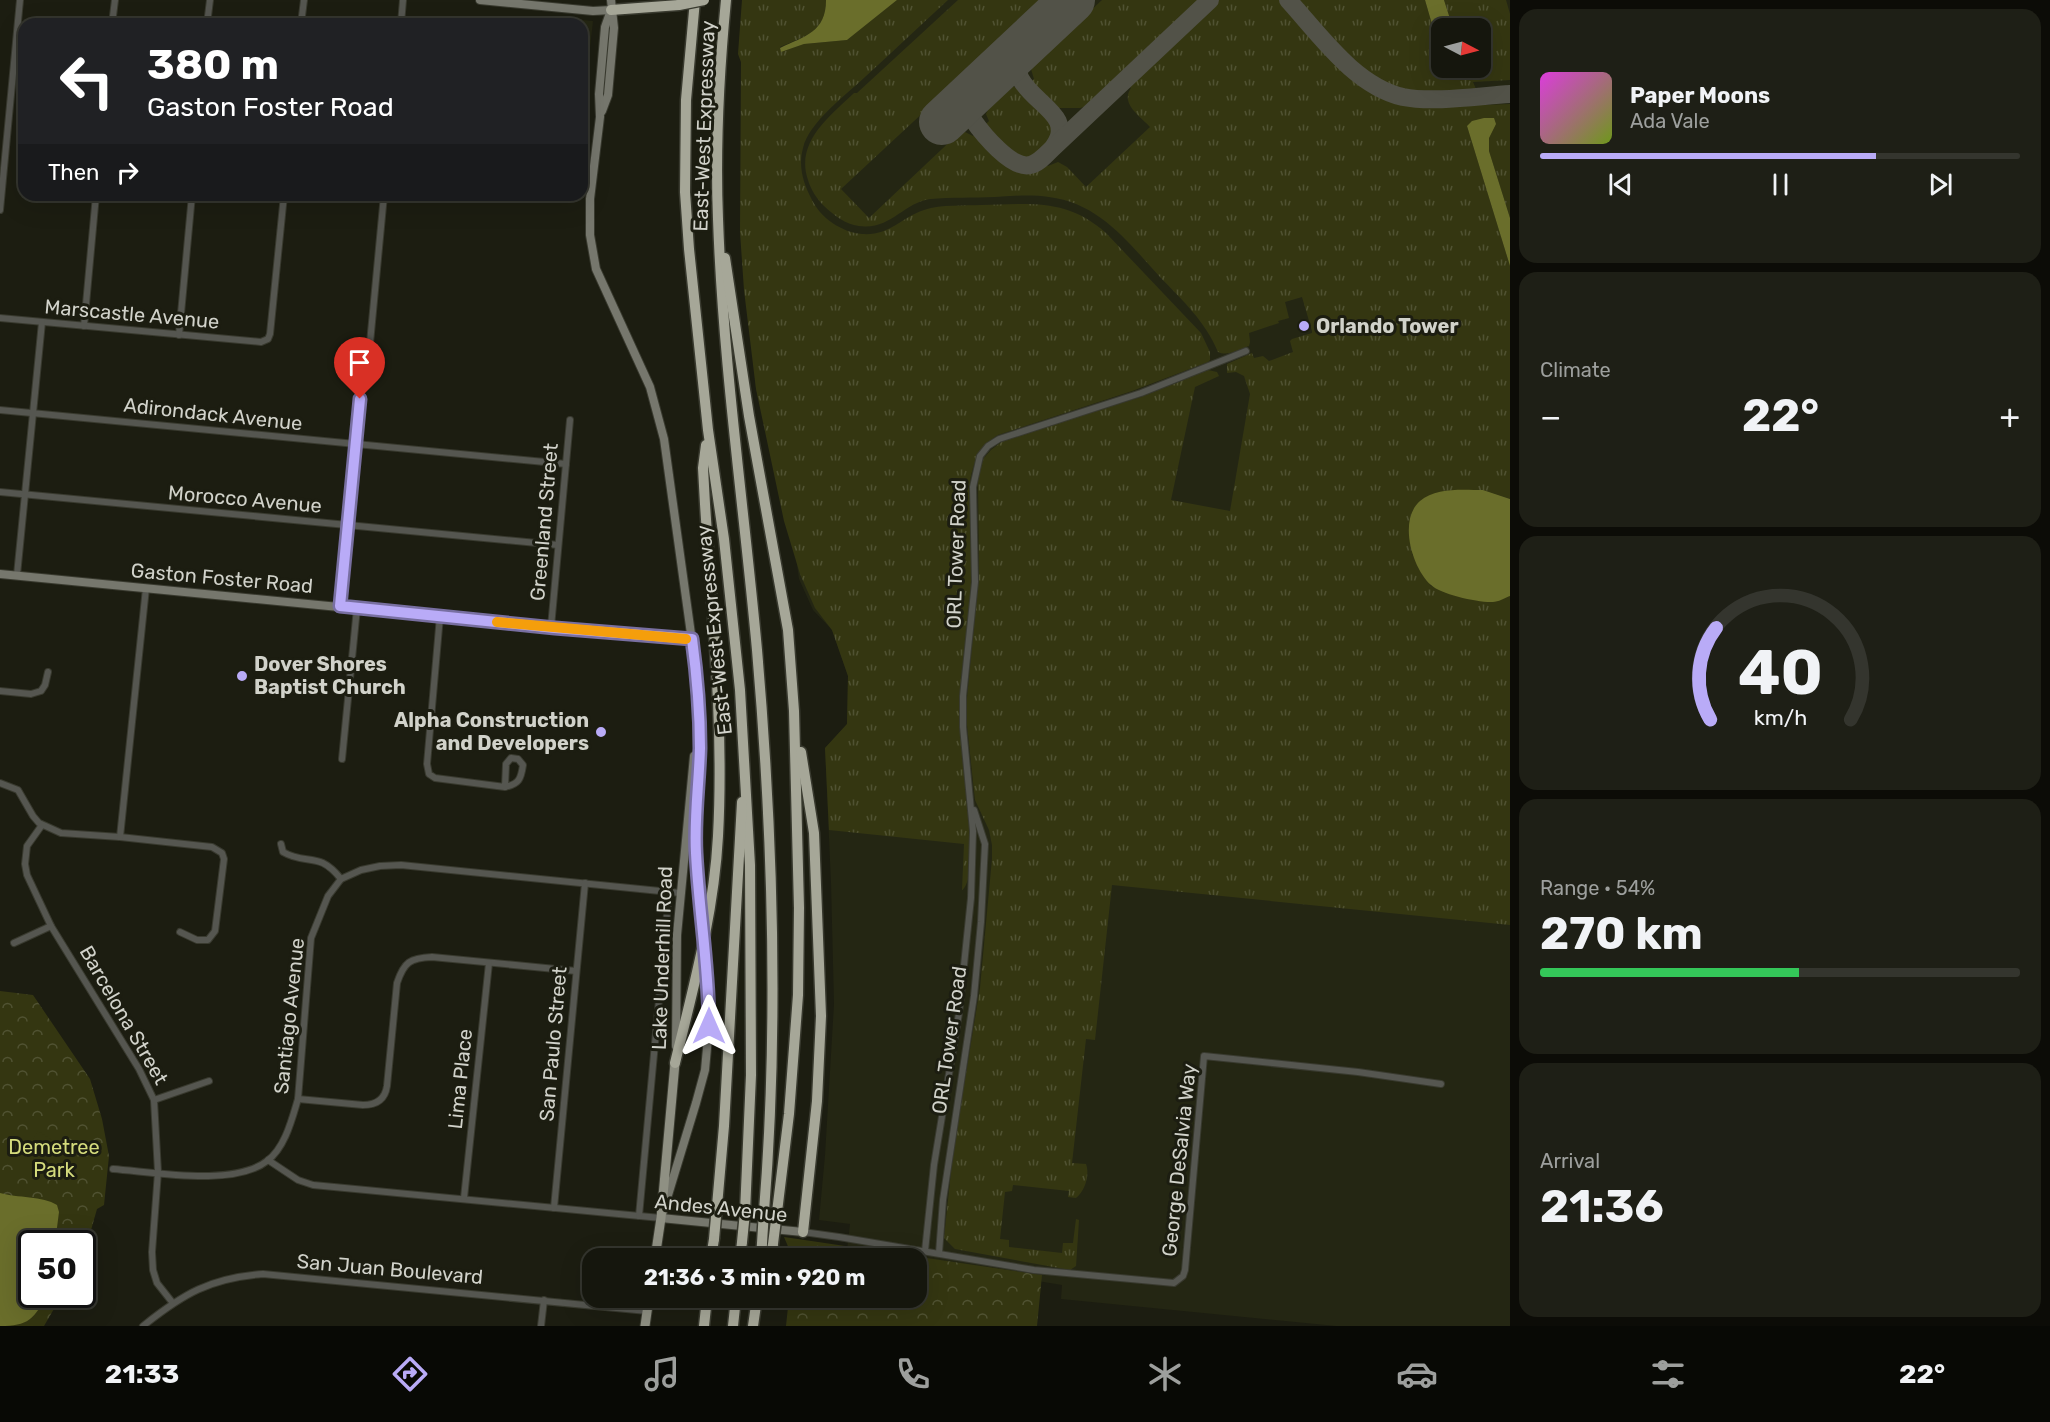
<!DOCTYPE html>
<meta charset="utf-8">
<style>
body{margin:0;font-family:Rubik,sans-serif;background:#1e1f16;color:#f1f3f6;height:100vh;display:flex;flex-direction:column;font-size:22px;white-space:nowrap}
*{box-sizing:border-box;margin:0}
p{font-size:20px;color:#9d9f9d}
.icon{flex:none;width:33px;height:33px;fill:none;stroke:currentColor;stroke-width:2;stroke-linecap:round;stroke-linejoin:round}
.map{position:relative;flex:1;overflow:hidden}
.drawer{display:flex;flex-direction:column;gap:9px;padding:9px;background:#0c0c07;width:540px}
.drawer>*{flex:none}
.top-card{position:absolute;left:18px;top:18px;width:570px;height:183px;border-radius:18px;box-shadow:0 6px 24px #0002,0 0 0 2px #34352e;background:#202124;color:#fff;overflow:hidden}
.needle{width:39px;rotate:96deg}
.tools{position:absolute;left:1431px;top:18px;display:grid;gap:12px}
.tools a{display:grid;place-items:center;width:60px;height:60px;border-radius:12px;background:#15160d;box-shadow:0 6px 24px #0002,0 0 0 2px #34352e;font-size:30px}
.speed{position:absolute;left:18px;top:1230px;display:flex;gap:12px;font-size:30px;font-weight:700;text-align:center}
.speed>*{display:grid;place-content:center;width:78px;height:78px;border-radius:50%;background:#15160d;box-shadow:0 6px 24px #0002,0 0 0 2px #34352e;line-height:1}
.speed .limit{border:3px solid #111;border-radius:9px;background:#fff;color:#111}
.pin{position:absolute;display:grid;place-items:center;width:51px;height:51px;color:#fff;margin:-62px -26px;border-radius:50% 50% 50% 0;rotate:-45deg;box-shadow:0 0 6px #0007}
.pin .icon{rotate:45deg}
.me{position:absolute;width:66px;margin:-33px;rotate:0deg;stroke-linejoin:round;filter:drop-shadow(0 0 4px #0008)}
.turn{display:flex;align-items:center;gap:21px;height:126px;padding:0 30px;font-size:27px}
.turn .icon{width:78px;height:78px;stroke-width:2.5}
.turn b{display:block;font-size:42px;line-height:51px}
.then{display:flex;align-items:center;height:57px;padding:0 30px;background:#0003;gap:12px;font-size:22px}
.big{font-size:45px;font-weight:700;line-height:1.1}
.drawer .tile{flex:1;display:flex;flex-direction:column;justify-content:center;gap:9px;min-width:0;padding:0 21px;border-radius:18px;background:#1e1f16}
.drawer .dial{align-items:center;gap:0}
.dial svg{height:156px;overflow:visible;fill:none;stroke:#34352e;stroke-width:7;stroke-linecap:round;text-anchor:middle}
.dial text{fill:#f1f3f6;stroke:none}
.song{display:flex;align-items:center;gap:18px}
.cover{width:72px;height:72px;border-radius:9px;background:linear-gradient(135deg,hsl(300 70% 55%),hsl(80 70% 35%))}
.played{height:6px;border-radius:3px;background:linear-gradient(90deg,#b9abf7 70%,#34352e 70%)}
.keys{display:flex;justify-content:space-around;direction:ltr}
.heat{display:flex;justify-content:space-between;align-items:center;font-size:33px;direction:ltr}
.charge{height:9px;border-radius:4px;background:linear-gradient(90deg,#34c759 54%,#34352e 0)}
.trip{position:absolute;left:582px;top:1248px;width:345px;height:60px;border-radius:18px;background:#15160d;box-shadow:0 6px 24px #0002,0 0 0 2px #34352e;font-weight:700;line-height:60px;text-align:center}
.tabs{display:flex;height:96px;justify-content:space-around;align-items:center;background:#080905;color:#9d9f9d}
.tabs .icon{width:42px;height:42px}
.tabs .selected{color:#b9abf7}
.tabs b{font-size:27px;color:#f1f3f6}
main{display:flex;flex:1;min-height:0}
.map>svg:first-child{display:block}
</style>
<main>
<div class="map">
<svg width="1510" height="1326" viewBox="0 0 1510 1326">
<defs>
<pattern id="grass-tufts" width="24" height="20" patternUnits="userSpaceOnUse" patternTransform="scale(1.5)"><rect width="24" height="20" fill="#343611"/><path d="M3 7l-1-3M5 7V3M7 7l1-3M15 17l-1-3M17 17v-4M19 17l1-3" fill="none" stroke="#505232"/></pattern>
<pattern id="park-crowns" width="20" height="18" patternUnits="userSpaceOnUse" patternTransform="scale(1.5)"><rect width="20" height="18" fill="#343611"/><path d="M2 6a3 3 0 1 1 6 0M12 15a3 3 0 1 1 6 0" fill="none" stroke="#505232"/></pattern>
</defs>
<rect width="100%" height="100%" fill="#1c1d11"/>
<g fill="#242613" fill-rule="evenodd">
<path d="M771 0H1510V1326H1336L1061 1299 1062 1285 917 1261 916 1258 847 1250 850 1224 819 1220 825 1155 834 1004 831 883 825 748 847 724 848 676 832 630 813 610 799 579 791 521 756 389 744 264ZM1442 28H1480V68H1442Z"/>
<polygon points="545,16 593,21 588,66 582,65 582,24 544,24"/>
</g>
<g fill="url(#grass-tufts)">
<path d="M742 0H826C826 32 805 36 780 47L781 52 804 44 847 40 897 0H948C920 26 893 51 865 77 846 95 809 122 803 148 798 166 803 183 812 200 821 218 841 232 862 234 890 236 900 218 924 210 942 204 964 206 982 205 1031 204 1067 198 1106 233L1201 333 1210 352V360L1208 362 1132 391 998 435C980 446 974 460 970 481 971 513 974 545 972 577 967 640 956 697 963 760 966 782 979 879 962 890L964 844 829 830 825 748 847 724 848 676 832 630 815 608 800 574 784 521 756 389 744 290 740 232 741 62 738 54Z"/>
<path d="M958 0H1044L841 189 869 218 960 132H965L973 136 976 133C996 155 1013 185 1045 164L1048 166 1058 162 1067 167 1086 187 1150 127C1140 116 1120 104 1131 88L1128 85 1219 0H1280C1312 34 1355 94 1403 103 1428 107 1457 102 1482 101L1485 105 1510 104V218L1489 151V138L1467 126 1510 266V499L1483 490 1412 554 1431 586 1493 602 1510 596V925L1112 885 1095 1040 1086 1039 1072 1163 1086 1164C1090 1175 1085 1191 1076 1198L1068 1197 1069 1191 1013 1185 1012 1191 1005 1192 1000 1239 1009 1240V1247L1062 1253 1063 1243H1073L1076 1219 1079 1220 1076 1266 1070 1270 955 1249 944 1238 953 1153 980 988 992 859V845L989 830 975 800 967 725V698L979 574 978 475 984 458 991 450 1004 440 1141 397 1208 370 1217 372 1219 376 1195 387 1171 500 1230 511 1250 394 1244 376 1236 372 1227 373V364L1252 353 1254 358 1263 356 1269 361 1293 352 1290 341 1292 339 1312 333V331L1302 297 1285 302 1289 318 1278 321 1279 323 1249 333 1250 342 1249 346C1239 349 1228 357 1218 352 1205 321 1183 301 1160 277 1128 242 1099 203 1049 197 1031 194 1012 196 994 197 973 198 951 197 930 199 903 203 891 230 859 226 845 224 835 216 824 206 817 199 811 190 808 180 795 142 830 116 854 93H857Z"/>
<polygon points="1102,0 1202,0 1090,105 1080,108 1055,108 1031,82 1034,79 1031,69 1035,63"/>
<path d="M1296 0H1425L1438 45 1443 74 1452 77 1464 68H1480V28H1453L1444 0H1506L1510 14V80L1473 82 1476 89C1432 92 1398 99 1361 69Z"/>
<path d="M1012 86C1024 89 1051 118 1055 130 1054 139 1049 143 1043 149 1016 174 1003 144 985 125L989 121 986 114 991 103 1008 87Z"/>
</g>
<g fill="url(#park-crowns)">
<polygon points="0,991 33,995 90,1079 102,1119 109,1156 104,1205 97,1209 83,1258 82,1244 32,1244 32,1294 62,1295 44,1326 0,1326"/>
<polygon points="784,1237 1042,1275 1037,1326 786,1326 789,1298 916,1298 916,1258 793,1258"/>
</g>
<polygon fill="#343611" points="38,1131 63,1147 54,1160 30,1144"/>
<g fill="#6a6e2b">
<path d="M826 0H897L847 40 804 44 781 52 780 48C805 36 826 32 826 0Z"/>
<polygon points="1425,0 1444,0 1453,28 1442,28 1441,65 1438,45"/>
<polygon points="1484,118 1494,118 1496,124 1489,138 1489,151 1510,218 1510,266 1467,126 1472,121"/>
<path d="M1483 490 1510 499V596C1505 598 1498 602 1493 602 1479 603 1440 594 1431 585 1412 568 1398 520 1420 501 1436 487 1463 490 1483 490Z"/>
<path d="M0 1193C17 1198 43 1196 57 1205L59 1212 55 1243 32 1244V1294L46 1295C35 1319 28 1326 0 1326Z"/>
</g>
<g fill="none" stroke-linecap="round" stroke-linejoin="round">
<g stroke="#525248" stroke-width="18">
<path d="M1288 0C1320 35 1355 86 1403 97 1433 103 1478 96 1510 94"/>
<path d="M1022 47C996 97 1083 106 1054 146"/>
<path d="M981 86C973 97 967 106 973 120 982 133 1012 170 1030 165 1040 163 1048 152 1056 145L1210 0"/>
</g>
<polyline stroke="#525248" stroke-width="46" points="942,122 1072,0"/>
<defs>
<g id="street">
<polyline points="112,24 115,0"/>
<polyline points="207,24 210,0"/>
<polyline points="301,24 304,0"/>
<polyline points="401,24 403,0"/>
<polyline points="0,210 20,0"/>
<polyline points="0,318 261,342 268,339 270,334 284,195"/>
<polyline points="84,326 96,195"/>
<polyline points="179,335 192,195"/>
<polyline points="0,410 566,464"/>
<polyline points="0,492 558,545"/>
<polyline points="17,575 42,322"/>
<polyline points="340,606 360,399 370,343 384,195"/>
<path d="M440 616 427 764 429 774 435 778 505 787C519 784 521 779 523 765L518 759 511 758 506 764 505 787"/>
<polyline points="551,627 570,420"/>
<polyline points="0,691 31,694 41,691 45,685 48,672"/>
<polyline points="342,759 357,608"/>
<polyline points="0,783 18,790 33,816 39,823 61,833 120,837 212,847 222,853 224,859 215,931 208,940 197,940 180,932"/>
<polyline points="42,825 27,846 25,864 27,875 51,926 139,1069 154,1100 158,1172 152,1252 153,1270 157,1283 172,1302"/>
<polyline points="120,837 146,588"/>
<path d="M281 844 283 852C307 866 318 850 341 879"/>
<polyline points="14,943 51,926"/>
<path d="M298 1099 363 1105C376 1105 385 1100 387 1086L397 983C404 962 410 958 432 957L576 971"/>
<polyline points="154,1100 209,1081"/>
<polyline points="268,1160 298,1180 313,1185 661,1218"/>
<path d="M113 1169C154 1172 234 1187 267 1161 285 1148 292 1119 298 1099L311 938 328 896 341 879 361 870 380 866 401 865 680 893"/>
<polyline points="464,1198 489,963"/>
<polyline points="554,1208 585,883"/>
<polyline points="639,1216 669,892"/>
<polyline points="803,1232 839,1237 1034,1270 1174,1283 1183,1276 1185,1270 1204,1056 1358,1072 1441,1084"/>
<polyline points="925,1251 934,1165 959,1013 971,898 973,831 963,727 963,696 975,582 973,487 980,456 988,446 999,439 1141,393 1246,351"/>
<polyline points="939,1253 943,1200 974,996 981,922 985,844 974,810"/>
<path d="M143 1326C183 1294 210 1278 263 1274L647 1311"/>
<polyline points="541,1326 544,1300"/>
</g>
<g id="secondary">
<polyline points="480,0 593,11 611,10"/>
<polyline points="611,10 605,27 599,94 600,117 590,199 590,235 596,269 650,387 664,439 700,699 700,751 695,819 699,877"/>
<polyline points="602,111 608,95 614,28 611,0"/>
<polyline points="0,574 555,628 692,639"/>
<polyline points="708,976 709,1026 705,1070 696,1103 661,1218 803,1232"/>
<polyline points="676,1046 677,935 694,756"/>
</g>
<g id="primary">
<polyline points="655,1258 661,1218 675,1063"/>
<polyline points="645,1326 649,1298"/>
</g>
<g id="highway">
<polyline points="695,0 686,100 685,192 689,249 708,430 724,539 740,690 750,865 751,1075 745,1212"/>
<path d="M726 0C719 73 715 146 718 219 723 364 744 507 757 650 773 836 779 1025 764 1211"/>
<polyline points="611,10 679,5"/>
<polyline points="725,258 749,416 788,630 794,711 799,908 798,995 789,1114 777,1212"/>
<polyline points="801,752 814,833 821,1016 817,1101 803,1232"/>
<path d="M675 1063C693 989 714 913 718 836 724 725 712 615 705 504L703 468 706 445"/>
<polyline points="717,1206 724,1126 742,802"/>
<polyline points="711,1258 714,1239"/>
<polyline points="740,1258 742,1242"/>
<polyline points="761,1258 762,1243"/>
<polyline points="771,1258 773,1244"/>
<polyline points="704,1326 707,1298"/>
<polyline points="733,1326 736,1298"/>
<polyline points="753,1326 757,1298"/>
</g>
</defs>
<use href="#street" stroke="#393a2f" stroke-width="8"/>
<use href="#secondary" stroke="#393a2f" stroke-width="10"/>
<use href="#primary" stroke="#393a2f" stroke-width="11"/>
<use href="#highway" stroke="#393a2f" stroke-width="13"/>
<use href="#street" stroke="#555650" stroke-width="6"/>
<use href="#secondary" stroke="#76776d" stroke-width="8"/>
<use href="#primary" stroke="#8f9083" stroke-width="9"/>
<use href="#highway" stroke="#a6a798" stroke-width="10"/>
<defs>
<polyline id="secondary-bridge" points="699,877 708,976"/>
<g id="highway-bridge">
<polyline points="679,5 704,0"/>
<polyline points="714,1239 717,1206"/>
<polyline points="742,1242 745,1212"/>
<polyline points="762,1243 764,1211"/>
<polyline points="773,1244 777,1212"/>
</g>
</defs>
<use href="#secondary-bridge" stroke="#393a2f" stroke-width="10" stroke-linecap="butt"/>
<use href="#highway-bridge" stroke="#393a2f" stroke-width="13" stroke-linecap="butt"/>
<use href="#secondary-bridge" stroke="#76776d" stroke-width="8"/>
<use href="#highway-bridge" stroke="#a6a798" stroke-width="10"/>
</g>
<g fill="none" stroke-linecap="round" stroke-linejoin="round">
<defs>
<path id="route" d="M360 399 340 606 555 628 692 639C697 676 700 711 700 748 699 784 694 818 696 853 699 911 709 968 709 1026"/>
</defs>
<use href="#route" stroke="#786fa1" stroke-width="15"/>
<use href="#route" stroke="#b9abf7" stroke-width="10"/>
<polyline stroke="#f59e0b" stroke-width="10" points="497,622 686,639"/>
</g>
<g fill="#b9abf7" stroke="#1c1d11" stroke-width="2">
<circle cx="1304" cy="326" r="6"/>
<circle cx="242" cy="676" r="6"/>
<circle cx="601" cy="732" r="6"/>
</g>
<g text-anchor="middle" stroke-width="6" stroke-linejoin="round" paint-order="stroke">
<g font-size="20" fill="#d1d2ca" stroke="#1c1d11">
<text transform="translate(704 126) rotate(-88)" y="7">East-West Expressway</text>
<text transform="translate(132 314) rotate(5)" y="7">Marscastle Avenue</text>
<text transform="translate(213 414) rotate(6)" y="7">Adirondack Avenue</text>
<text transform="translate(245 499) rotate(5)" y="7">Morocco Avenue</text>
<text transform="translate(544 522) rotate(-85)" y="7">Greenland Street</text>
<text transform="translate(956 554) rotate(-88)" y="7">ORL Tower Road</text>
<text transform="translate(222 578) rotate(5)" y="7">Gaston Foster Road</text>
<text transform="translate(714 630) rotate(-96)" y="7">East-West Expressway</text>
<text transform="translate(662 958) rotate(-88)" y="7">Lake Underhill Road</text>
<text transform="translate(124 1015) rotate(60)" y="7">Barcelona Street</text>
<text transform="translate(289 1016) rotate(-84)" y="7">Santiago Avenue</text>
<text transform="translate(949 1040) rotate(-82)" y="7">ORL Tower Road</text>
<text transform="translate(553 1044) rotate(-85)" y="7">San Paulo Street</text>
<text transform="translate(460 1079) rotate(-84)" y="7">Lima Place</text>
<text transform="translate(1179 1160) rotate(-84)" y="7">George DeSalvia Way</text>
<text transform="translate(721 1208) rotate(6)" y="7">Andes Avenue</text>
<text transform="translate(390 1269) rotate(5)" y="7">San Juan Boulevard</text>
</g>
<g font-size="20" font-weight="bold" fill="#d1d2ca" stroke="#1c1d11" text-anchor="start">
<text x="1316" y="333">Orlando Tower</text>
<text x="254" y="671">Dover Shores<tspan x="254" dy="23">Baptist Church</tspan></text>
<text x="589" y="727" text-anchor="end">Alpha Construction<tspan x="589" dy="23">and Developers</tspan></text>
</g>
<g font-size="20" fill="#d4db7c" stroke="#1c1d11">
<text x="54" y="1154">Demetree<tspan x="54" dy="23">Park</tspan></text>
</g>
</g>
</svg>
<div class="tools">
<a><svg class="needle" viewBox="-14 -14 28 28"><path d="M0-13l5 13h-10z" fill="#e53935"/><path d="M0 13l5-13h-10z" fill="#9d9f9d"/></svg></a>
</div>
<div class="speed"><div class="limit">50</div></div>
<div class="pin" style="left:360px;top:399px;background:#d93025"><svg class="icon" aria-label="arrive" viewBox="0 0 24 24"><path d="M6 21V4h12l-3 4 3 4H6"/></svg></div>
<svg class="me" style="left:709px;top:1026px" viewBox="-20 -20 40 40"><path d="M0-17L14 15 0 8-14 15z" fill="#b9abf7" stroke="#fff" stroke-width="4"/></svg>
<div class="trip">21:36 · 3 min · 920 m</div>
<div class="top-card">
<div class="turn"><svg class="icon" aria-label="left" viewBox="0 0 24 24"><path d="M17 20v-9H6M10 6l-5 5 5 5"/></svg><div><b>380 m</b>Gaston Foster Road</div></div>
<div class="then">Then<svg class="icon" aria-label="right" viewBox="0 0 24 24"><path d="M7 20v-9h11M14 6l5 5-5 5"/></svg></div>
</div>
</div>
<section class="drawer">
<div class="tile">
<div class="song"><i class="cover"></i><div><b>Paper Moons</b><p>Ada Vale</p></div></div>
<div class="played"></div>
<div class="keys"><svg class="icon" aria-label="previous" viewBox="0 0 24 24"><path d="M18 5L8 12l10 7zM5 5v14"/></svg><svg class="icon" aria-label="pause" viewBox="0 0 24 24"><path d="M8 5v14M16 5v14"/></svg><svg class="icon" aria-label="next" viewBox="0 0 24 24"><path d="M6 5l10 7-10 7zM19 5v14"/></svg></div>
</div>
<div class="tile"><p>Climate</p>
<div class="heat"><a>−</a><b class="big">22°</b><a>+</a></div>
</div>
<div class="tile dial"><svg viewBox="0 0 100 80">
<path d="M14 69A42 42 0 1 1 86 69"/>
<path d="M14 69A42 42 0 0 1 17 22" stroke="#b9abf7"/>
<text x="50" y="56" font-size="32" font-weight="700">40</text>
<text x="50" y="72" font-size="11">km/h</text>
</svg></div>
<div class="tile"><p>Range · 54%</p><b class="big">270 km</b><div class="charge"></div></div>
<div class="tile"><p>Arrival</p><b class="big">21:36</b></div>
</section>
</main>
<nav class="tabs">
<b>21:33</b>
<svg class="icon selected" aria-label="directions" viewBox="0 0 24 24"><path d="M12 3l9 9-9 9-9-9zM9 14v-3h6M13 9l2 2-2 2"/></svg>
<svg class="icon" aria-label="music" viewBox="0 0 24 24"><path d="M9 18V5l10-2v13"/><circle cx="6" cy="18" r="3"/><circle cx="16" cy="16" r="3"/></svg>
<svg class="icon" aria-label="phone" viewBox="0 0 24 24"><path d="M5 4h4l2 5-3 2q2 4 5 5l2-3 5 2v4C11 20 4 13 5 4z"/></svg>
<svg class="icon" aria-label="climate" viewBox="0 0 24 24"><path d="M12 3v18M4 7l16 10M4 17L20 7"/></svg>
<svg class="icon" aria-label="car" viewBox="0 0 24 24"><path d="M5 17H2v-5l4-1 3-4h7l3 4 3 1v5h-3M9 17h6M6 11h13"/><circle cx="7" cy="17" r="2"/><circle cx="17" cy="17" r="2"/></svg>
<svg class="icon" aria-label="filters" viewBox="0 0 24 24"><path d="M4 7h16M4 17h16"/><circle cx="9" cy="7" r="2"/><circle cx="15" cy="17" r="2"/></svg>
<b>22°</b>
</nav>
